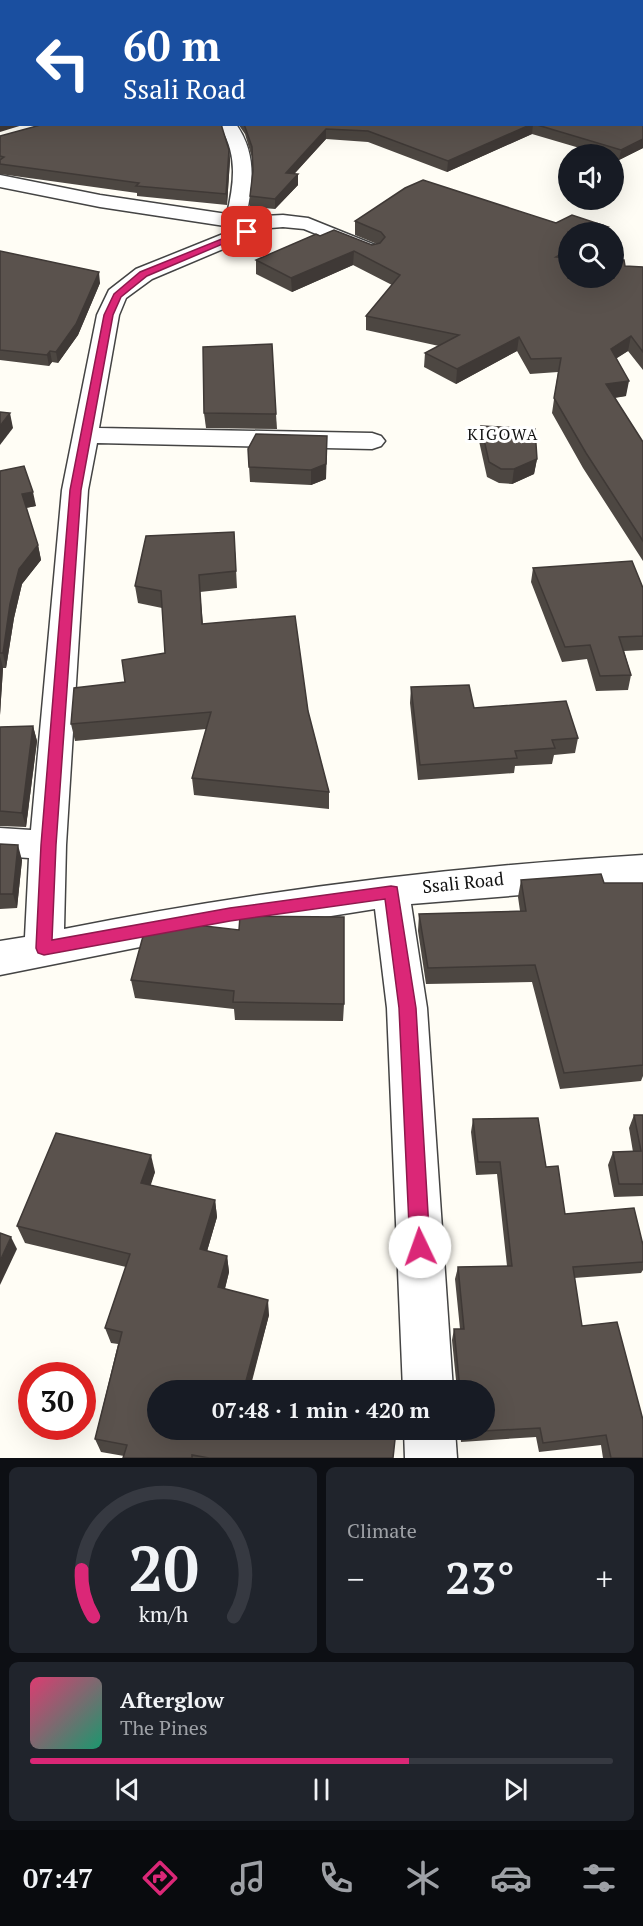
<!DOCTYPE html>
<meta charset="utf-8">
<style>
body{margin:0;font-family:"PT Serif",serif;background:#20242c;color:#f1f3f6;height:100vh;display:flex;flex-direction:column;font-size:22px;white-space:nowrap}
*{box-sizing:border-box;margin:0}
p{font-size:20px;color:#9ea1a6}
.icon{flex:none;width:33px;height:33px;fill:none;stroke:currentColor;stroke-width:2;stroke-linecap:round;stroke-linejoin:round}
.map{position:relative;height:1458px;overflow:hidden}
.details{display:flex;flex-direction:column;gap:9px;padding:9px;background:#0d0f14;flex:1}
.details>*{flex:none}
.hud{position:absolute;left:0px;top:0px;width:644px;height:126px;box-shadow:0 6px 24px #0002;background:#1a4fa0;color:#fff;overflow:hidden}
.fabs{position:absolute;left:558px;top:144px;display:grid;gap:12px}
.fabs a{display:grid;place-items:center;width:66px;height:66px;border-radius:50%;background:#171b24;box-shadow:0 6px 24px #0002;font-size:30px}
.speed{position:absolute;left:18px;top:1362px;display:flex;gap:12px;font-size:30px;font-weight:700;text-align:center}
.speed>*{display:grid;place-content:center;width:78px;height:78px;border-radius:50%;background:#171b24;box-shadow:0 6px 24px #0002;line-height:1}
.speed .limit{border:9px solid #d22;background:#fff;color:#111}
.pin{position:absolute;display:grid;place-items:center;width:51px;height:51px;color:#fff;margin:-26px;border-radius:12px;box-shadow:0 3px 9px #0006}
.me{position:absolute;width:66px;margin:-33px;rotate:357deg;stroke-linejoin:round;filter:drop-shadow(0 0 4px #0008)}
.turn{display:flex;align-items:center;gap:21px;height:126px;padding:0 24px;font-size:27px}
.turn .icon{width:78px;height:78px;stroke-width:2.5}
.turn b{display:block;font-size:42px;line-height:51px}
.big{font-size:45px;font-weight:700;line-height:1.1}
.details .tile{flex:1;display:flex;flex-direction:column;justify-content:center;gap:9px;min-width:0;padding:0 21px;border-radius:9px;background:#20242c}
.details .dial{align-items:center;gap:0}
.dial svg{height:156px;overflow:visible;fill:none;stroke:#363941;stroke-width:7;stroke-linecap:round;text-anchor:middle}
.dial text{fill:#f1f3f6;stroke:none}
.song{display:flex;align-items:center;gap:18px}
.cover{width:72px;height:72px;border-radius:9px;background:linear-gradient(135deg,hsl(340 70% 55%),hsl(160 70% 35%))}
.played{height:6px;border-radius:3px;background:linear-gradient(90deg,#db2777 65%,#363941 65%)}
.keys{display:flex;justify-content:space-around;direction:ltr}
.heat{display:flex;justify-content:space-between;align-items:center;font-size:33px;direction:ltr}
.details .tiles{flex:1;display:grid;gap:9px;grid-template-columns:1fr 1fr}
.tile:last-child{grid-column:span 2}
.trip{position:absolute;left:147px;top:1380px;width:348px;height:60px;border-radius:30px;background:#171b24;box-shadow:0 6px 24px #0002;font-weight:700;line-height:60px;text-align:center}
.tab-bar{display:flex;height:96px;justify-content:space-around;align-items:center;background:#090b0e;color:#9ea1a6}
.tab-bar .icon{width:42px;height:42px}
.tab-bar .active{color:#db2777}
.tab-bar b{font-size:27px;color:#f1f3f6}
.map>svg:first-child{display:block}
</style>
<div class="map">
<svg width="643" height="1458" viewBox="0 0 643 1458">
<rect width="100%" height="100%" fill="#fffdf5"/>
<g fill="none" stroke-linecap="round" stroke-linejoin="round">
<defs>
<g id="minor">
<path d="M224 124H236C257 154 253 184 246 217L283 215 308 218 375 245 378 249 375 253 368 255 304 229 283 227 258 229 254 236 152 279 126 298 119 315 99 428 372 433 381 436 385 441 381 446 372 449 97 443 88 490 66 845 64 929C255 891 448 867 643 855V885L411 904 427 1008 453 1390H403L387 1008 375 909 160 943 0 975V941L25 937 29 858 0 856V828L31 830 62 490 97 315 109 290 136 269 238 228 100 207 0 187V175L100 195 227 214C234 184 238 156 221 128Z"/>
<polygon points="404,1430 455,1430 457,1458 405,1458"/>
</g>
</defs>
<use href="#minor" stroke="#444" stroke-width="3"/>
<use href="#minor" fill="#fff" fill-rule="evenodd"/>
</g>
<g fill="#4d4742">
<polygon points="642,98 643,98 643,148 619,160 614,158 614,154 600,154 532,134 447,172 368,142 326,139 294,174 298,174 298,185 275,209 250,207 250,196 253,171 252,158 245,134 238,124 642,124"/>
<polygon points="0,136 229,150 230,160 227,205 137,196 137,193 0,174"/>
<polygon points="355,221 568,232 568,278 625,266 643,267 643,370 628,351 616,358 626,396 615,398 643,442 643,561 583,468 552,413 558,372 530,374 517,351 456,384 424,367 425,353 439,346 366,330 366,316 392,285 353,265 292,292 256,274 256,260 320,236 372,245 377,244 355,235"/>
<polygon points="0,251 100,283 78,335 58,363 52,362 49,366 0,360"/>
<polygon points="204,413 276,414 277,429 206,428"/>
<polygon points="481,426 537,459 534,474 512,484 499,483 487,477 479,441"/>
<polygon points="256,434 326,479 311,485 250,482 248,449"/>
<polygon points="0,471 36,506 26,508 38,545 41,560 22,584 14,618 6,668 3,668 0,715"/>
<polygon points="234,532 237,588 200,592 203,624 308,711 329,792 329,809 194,795 192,778 206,729 75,741 71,724 125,682 165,653 162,608 138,603 135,586"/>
<polygon points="533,568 643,588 643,650 624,651 631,675 628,690 596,691 587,659 562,662 531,582"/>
<polygon points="411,687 474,708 578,738 575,753 554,755 552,764 515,766 514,773 418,780 410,703"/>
<polygon points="33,726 37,741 26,827 0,826 0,727"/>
<polygon points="0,844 22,860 17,908 0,909"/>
<polygon points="521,880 604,883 643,883 643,1076 641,1081 560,1089 532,982 426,984 418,931 419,914 520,911 518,897"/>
<polygon points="145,929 344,1004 343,1021 235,1020 234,1009 135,998 131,980"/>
<polygon points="634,1115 643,1115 643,1196 614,1197 608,1165 613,1152 633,1152 629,1128"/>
<polygon points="473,1119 546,1167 565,1214 643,1245 643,1270 641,1273 574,1278 582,1326 643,1458 603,1458 601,1445 539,1452 536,1437 461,1442 460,1430 484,1430 484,1390 457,1390 452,1340 454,1329 460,1329 455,1279 458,1267 507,1266 497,1174 476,1175 471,1132"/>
<polygon points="155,1172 150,1185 215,1200 217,1217 207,1251 227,1256 229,1272 225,1289 269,1315 250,1389 393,1458 123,1458 124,1456 101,1452 95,1439 118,1344 111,1343 105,1328 126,1267 25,1243 17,1226"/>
</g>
<g fill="#3f3936">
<polygon points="2,121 2,124 26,124 0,132 0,122"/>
<polygon points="533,124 532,134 447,172 448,161"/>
<polygon points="326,129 326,139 286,183 286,173"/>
<polygon points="643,139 643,148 619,160 621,150"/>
<polygon points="229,150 230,160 227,205 226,194"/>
<polygon points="298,174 298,185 275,209 275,199"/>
<polygon points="608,227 607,232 599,232"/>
<polygon points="568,250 568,263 556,257"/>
<polygon points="354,251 353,265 292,292 291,278"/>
<polygon points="99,272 100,283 78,335 58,363 56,352"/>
<polygon points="631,336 628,351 608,364 611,349"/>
<polygon points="519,337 517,351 456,384 457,369"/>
<polygon points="50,351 52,362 49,366 47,355"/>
<polygon points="629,381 626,396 603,399 606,384"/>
<polygon points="10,413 13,428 0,445 0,426"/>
<polygon points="327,450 326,479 311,485 311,470"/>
<polygon points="537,459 534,474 512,484 514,469"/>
<polygon points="33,492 36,506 25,508 22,494"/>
<polygon points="38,545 41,560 22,584 14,618 6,668 3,653 10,604 19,569"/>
<polygon points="0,656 3,668 0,715"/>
<polygon points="33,726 37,741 26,827 22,813"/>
<polygon points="18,845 22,860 17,908 13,894"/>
<polygon points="151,1155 155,1172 146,1200 141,1183"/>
<polygon points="215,1200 217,1217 203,1265 200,1249"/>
<polygon points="11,1237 17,1249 0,1285 0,1261"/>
<polygon points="227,1256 229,1272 221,1303 218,1287"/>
<polygon points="268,1300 269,1315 249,1390 244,1388"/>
</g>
<g fill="#5a524d" stroke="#3f3936" stroke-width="1.5">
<polygon points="0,0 643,0 643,35 642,35 642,2 2,2 2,17 0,13"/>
<polygon points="2,23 2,77 0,77 0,24"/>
<polygon points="642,47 643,47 643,85 642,86"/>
<polygon points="2,84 2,121 0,122 0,90"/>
<polygon points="642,96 642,98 643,98 643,139 621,150 534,124 642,124"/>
<polygon points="44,124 221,124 229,150 226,194 136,186 139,183 0,164 0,160 4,157 0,156 0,136"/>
<polygon points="244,124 532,124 448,161 368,131 326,129 286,173 298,174 275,199 250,196 253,171 252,147"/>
<polygon points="423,180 556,223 572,215 608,227 599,232 568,232 568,250 556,257 568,258 568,278 614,278 614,260 624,260 625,266 643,267 643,352 631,336 611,349 629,381 606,384 643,442 643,541 586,453 554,398 561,358 531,359 519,337 457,369 425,353 459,335 366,316 400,275 354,251 291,278 256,260 316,234 320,236 334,230 372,245 380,243 385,237 381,232 355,221 405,188"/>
<polygon points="0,251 99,272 76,324 56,352 50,351 47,355 0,350"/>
<polygon points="272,344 276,414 204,413 203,347"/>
<polygon points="0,412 10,413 0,426"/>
<polygon points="481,426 535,429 537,459 514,469 501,469 489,462"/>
<polygon points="256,434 327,436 326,464 311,470 249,467 248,449"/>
<polygon points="24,466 33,492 22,494 38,545 19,569 10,604 3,653 0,653 0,471"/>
<polygon points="234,532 236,571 199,575 202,624 295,616 308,711 329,792 192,778 211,712 71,724 74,688 125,682 122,660 165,653 161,591 135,586 146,536"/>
<polygon points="632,561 643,588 643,636 619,637 631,675 600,676 590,645 565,647 533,568"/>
<polygon points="469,685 474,708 566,701 578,738 552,740 555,748 515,751 517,758 420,765 411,687"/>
<polygon points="33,726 22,813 0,811 0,727"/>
<polygon points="0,844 18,845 13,894 0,894"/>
<polygon points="601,874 604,883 643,883 643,1065 564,1073 535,965 428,968 419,914 526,911 521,880"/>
<polygon points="240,916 344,917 344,1004 233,1002 234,991 131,980 145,929 179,923 239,930"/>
<polygon points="634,1115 643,1115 643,1184 619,1184 613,1152 641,1151"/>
<polygon points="538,1118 546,1167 558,1166 565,1214 634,1208 643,1245 643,1262 573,1267 582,1326 617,1322 643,1420 643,1458 611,1458 606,1435 543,1443 540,1428 464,1432 464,1430 484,1430 484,1390 460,1390 454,1329 464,1329 458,1267 512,1266 500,1162 478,1162 473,1119"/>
<polygon points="56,1133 151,1155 141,1183 215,1200 200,1249 227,1256 218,1287 268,1300 244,1388 260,1390 158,1390 158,1430 396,1430 393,1458 209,1458 192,1455 192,1458 123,1458 127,1445 95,1439 122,1332 105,1328 130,1254 17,1226"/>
<polygon points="0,1233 11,1237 0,1261"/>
</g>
<polygon fill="#db2777" stroke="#8e194d" stroke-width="1.5" points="244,230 251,232 147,276 121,297 113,315 81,490 56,845 52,940 230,908 391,886 397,887 416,1008 430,1247 427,1254 420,1257 413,1254 410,1247 399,1008 385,899 230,921 44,955 38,953 36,948 41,845 70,490 104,315 114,294 140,272"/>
<g text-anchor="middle" stroke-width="6" stroke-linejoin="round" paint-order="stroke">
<g font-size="16" letter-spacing="1.5" fill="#111" stroke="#fff">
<text x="503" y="440">KIGOWA</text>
</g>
<g font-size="18" fill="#111" stroke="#fff">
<text transform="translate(463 883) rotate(-6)" y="6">Ssali Road</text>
</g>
</g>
</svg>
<div class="fabs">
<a><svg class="icon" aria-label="sound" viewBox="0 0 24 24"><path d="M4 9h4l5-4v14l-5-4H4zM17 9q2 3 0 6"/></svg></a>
<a><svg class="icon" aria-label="search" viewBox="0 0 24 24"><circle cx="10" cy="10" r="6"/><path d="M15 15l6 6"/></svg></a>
</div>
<div class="speed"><div class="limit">30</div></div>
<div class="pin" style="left:247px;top:232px;background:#d93025"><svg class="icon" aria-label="arrive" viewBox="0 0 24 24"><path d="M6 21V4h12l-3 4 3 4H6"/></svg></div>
<svg class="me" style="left:420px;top:1247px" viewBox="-20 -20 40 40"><circle r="19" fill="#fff"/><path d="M0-13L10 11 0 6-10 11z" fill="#db2777"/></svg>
<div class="trip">07:48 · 1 min · 420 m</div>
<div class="hud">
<div class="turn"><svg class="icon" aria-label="left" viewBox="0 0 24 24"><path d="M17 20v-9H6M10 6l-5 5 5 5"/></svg><div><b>60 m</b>Ssali Road</div></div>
</div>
</div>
<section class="details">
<div class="tiles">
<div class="tile dial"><svg viewBox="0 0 100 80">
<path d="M14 69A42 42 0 1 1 86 69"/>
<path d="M14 69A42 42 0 0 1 8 45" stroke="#db2777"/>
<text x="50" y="56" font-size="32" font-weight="700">20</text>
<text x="50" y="72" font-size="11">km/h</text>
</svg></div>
<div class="tile"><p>Climate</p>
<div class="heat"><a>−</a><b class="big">23°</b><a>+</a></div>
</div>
<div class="tile">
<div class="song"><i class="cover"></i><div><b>Afterglow</b><p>The Pines</p></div></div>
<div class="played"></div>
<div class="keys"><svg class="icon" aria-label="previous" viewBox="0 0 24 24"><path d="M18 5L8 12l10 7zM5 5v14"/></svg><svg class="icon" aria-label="pause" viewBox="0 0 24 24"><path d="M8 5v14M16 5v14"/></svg><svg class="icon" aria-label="next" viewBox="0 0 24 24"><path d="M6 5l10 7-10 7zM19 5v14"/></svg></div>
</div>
</div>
</section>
<nav class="tab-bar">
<b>07:47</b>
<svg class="icon active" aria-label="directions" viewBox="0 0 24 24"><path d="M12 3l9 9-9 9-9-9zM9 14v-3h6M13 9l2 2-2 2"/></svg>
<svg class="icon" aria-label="music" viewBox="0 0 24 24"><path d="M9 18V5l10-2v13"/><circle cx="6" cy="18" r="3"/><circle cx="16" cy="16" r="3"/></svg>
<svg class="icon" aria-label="phone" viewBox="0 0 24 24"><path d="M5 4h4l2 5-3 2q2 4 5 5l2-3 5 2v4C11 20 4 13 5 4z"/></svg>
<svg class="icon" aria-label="climate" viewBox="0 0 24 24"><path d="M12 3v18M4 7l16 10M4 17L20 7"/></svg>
<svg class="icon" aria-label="car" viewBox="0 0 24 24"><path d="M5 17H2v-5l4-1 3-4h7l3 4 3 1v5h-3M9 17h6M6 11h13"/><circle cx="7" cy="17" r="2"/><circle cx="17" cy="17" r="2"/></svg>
<svg class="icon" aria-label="filters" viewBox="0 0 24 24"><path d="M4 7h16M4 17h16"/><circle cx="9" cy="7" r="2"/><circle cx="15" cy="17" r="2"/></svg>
</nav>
